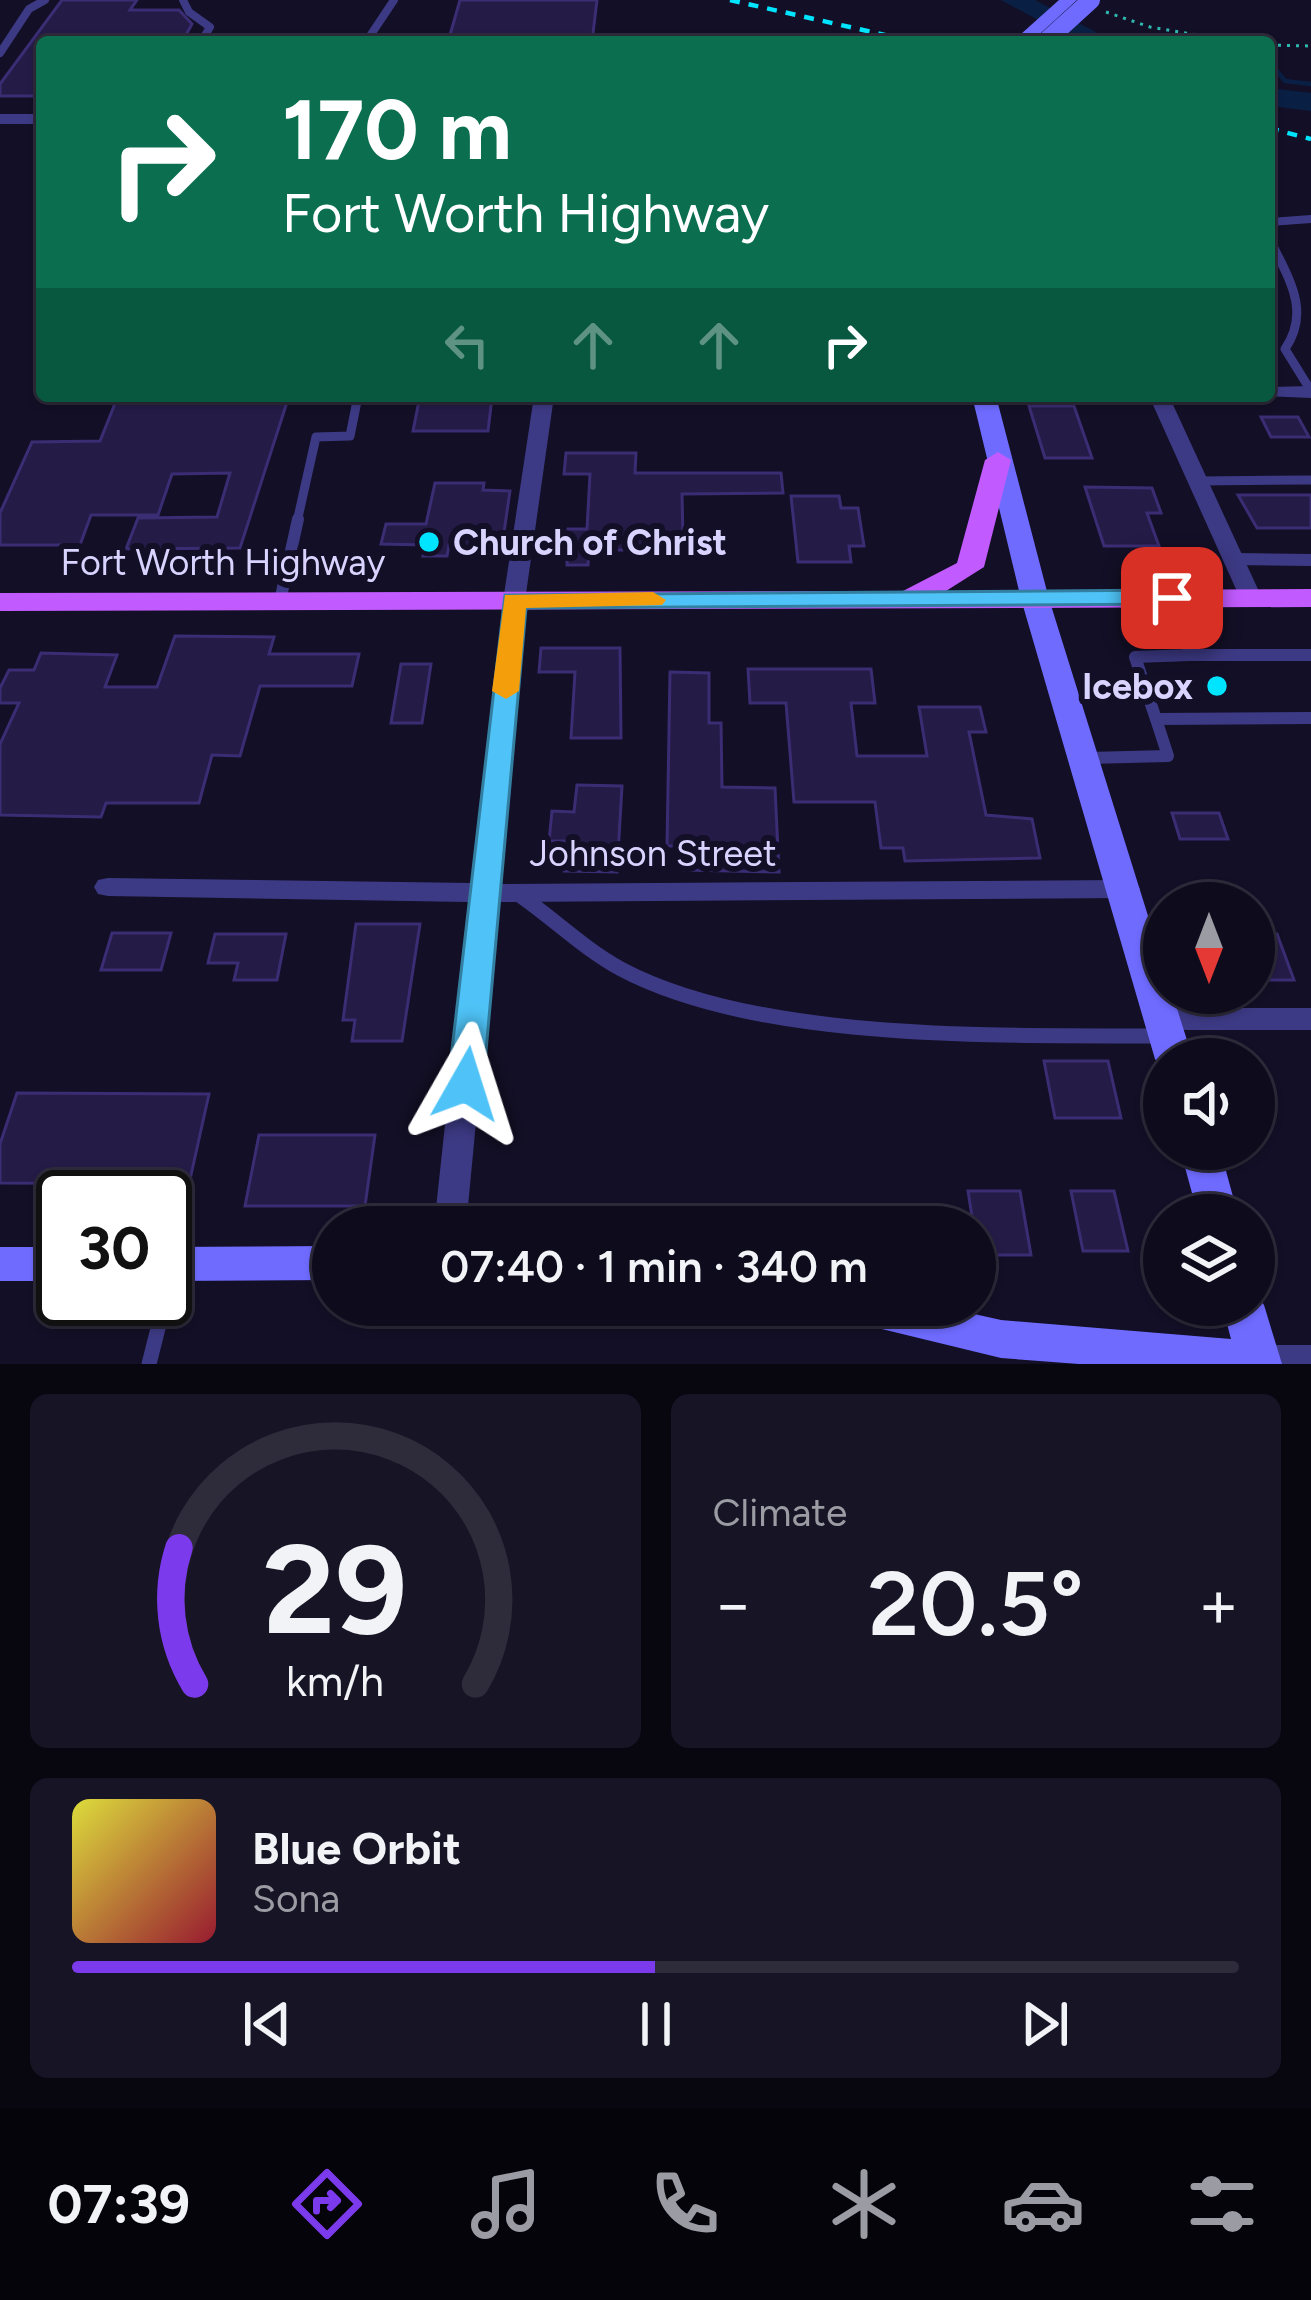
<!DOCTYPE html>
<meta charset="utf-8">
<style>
body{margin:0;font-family:Figtree,sans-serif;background:#171425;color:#f1f3f6;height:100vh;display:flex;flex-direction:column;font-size:45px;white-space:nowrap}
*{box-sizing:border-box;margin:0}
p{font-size:39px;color:#9b9ba3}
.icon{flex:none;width:66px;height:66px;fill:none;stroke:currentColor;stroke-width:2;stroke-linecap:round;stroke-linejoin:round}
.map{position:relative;height:1364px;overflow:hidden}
.side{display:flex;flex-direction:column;gap:30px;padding:30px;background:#08060f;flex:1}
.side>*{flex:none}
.guide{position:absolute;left:36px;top:36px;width:1239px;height:366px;border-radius:12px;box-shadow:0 3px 9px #0004,0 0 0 3px #2e2b3b;background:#0b6e4f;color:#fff;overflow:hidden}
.needle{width:78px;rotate:180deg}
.tools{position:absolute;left:1143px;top:882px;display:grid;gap:24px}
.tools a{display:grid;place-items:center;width:132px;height:132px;border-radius:50%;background:#0e0b1c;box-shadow:0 3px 9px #0004,0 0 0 3px #2e2b3b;font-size:60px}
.speed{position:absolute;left:36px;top:1170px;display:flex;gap:24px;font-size:60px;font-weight:700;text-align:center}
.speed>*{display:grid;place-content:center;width:156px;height:156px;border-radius:50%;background:#0e0b1c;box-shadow:0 3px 9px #0004,0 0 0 3px #2e2b3b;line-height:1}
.speed .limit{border:6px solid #111;border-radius:18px;background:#fff;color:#111}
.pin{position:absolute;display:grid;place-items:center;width:102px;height:102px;color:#fff;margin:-51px;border-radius:24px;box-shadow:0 6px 18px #0006}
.me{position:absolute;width:132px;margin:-66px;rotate:6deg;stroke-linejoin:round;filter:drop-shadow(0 0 9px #0008)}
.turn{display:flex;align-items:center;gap:42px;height:252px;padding:0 48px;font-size:54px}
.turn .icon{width:156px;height:156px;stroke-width:2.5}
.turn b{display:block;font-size:84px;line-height:102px}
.lanes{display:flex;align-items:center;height:114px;padding:0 48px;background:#0003;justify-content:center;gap:60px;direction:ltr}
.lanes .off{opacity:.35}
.big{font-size:90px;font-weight:600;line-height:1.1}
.side .card{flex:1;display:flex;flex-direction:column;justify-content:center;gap:18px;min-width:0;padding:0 42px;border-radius:18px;background:#171425}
.side .dial{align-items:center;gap:0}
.dial svg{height:312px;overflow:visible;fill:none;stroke:#2e2b3b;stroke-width:7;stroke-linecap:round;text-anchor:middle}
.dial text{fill:#f1f3f6;stroke:none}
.song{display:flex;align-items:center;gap:36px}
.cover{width:144px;height:144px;border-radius:18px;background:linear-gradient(135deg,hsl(60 70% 55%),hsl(350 70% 35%))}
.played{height:12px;border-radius:6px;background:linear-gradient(90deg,#7c3aed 50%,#2e2b3b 50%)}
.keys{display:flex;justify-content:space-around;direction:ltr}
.heat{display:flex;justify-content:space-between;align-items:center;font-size:66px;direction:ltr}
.side .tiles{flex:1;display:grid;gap:30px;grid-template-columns:1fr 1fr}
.card:last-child{grid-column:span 2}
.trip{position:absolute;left:312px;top:1206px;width:684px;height:120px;border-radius:60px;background:#0e0b1c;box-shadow:0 3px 9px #0004,0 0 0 3px #2e2b3b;font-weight:600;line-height:120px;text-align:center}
.tabs{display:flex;height:192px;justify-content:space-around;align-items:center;background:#06040b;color:#9b9ba3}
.tabs .icon{width:84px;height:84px}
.tabs .selected{color:#7c3aed}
.tabs b{font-size:54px;color:#f1f3f6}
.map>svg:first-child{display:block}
</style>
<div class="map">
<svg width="1311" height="1364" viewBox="0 0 1311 1364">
<rect width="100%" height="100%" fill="#130f26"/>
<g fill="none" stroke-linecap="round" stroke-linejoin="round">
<polyline stroke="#0a1f44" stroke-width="4.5" points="1269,61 1285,81 1311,84"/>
<g fill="#0a1f44" fill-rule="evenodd">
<polygon points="1001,0 1035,0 1115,42 1079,42"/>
<polygon points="1269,88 1311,93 1311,111 1269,106"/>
</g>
</g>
<g fill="#241b47" stroke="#3b2d73" stroke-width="3">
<polygon points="62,0 137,0 130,10 179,10 192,24 182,42 42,42 42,96 0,96 0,84"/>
<polygon points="460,0 597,0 592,42 448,42"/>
<polygon points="118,396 289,396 240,548 126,549 138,518 217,517 230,473 172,474 158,515 91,515 80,545 0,545 0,513 32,442 100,441"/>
<polygon points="420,396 492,398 488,431 413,431"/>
<polygon points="1029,406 1074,406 1092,458 1045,458"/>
<polygon points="1261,417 1298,417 1309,437 1271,437"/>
<polygon points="566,453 636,453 635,473 781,473 783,493 682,494 683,539 645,539 645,550 589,550 588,565 567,565 568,529 587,529 590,474 564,474"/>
<polygon points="435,483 484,483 483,490 510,491 502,546 449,545 447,556 423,556 425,545 381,544 386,524 426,524"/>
<polygon points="1085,487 1152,488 1161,513 1147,513 1159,546 1104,546"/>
<polygon points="1238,495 1311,495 1311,528 1257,528"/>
<polygon points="791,496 839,496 841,508 858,508 864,546 849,546 851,562 798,562"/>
<polygon points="175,636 274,637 269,654 359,654 352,686 260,686 240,756 212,755 199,803 106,803 101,817 0,815 0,744 19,703 0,703 0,688 9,670 34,670 41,653 117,655 105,687 157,687"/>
<polygon points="541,648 620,648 621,738 571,738 575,672 539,672"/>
<polygon points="401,664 431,664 422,723 391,723"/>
<polygon points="748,669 871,669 875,703 851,703 857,756 927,756 919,707 980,707 986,732 969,732 986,815 1032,819 1040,858 905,861 903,848 881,848 875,802 794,802 786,703 750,703"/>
<polygon points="670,672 709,673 709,723 721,723 722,787 775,788 779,872 684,870 684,846 667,846"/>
<polygon points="577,785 622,786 617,872 564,871 566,841 549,841 552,811 574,812"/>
<polygon points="1172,813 1219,813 1228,839 1180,839"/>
<polygon points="356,924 420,924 402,1041 352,1041 355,1020 343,1020"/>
<polygon points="112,933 171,933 161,970 101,970"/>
<polygon points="215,934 286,934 277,980 234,980 238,963 208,963"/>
<polygon points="1254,934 1277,934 1294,980 1254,980"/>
<polygon points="1044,1061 1108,1061 1121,1118 1055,1118"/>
<polygon points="17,1093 209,1094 189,1184 0,1183 0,1144"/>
<polygon points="259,1135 375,1135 365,1206 245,1206"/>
<polygon points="968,1191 1020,1191 1031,1255 978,1255"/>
<polygon points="1071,1191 1114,1191 1128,1251 1083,1251"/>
</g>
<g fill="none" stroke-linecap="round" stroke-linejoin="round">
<g stroke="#2fb8b0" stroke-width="3" stroke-dasharray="3 6" stroke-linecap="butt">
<polyline points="1106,12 1150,27 1240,42"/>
<polyline points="1269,45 1311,46"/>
</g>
<g stroke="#3d3a85" stroke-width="8">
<polyline points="183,0 189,12 210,27 201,42"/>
<polyline points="366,42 394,0"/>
<polyline points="0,53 29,9 45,0"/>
<polyline points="1269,222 1311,219"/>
</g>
<g stroke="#3d3a85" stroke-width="9">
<path d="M1269 238C1289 279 1311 311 1285 349L1311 391"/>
<polyline points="1199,481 1311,480"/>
<polyline points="297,522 316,437 350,436 358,396"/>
</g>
<g stroke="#3d3a85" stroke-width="12">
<polyline points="1236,559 1311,560"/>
<polyline points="280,601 298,519"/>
<polyline points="1190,655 1311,655"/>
<polyline points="1156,719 1135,657 1190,655 1172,598"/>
<polyline points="1087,758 1168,756 1156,719 1311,718"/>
</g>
<g stroke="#3d3a85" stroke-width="15">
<path d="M518 894C553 918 584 949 621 969 760 1043 1005 1035 1161 1036"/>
<polyline points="149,1364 174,1265"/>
</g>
<g fill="#3d3a85" fill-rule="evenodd">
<rect x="0" y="114" width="42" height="10"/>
<polygon points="1311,386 1311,398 1261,396 1269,396 1269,387"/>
<polygon points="534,396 554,396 525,601 499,884 1126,880 1136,882 1140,889 1136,896 1126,898 497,902 466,1227 434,1227 469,902 108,896 98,894 94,887 98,880 108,878 472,883 503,601"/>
<polygon points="1149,396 1169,396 1262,598 1259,603 1243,603 1240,598"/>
<polygon points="1163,1008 1311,1008 1311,1030 1163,1030 1153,1027 1148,1019 1153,1011"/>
<polygon points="1259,1345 1311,1345 1311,1364 1244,1364 1247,1349"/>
</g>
<g fill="#6f6bff" fill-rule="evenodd">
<polygon points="1059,0 1077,0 1031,42 1012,42"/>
<polygon points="972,396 996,396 1049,599 1164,967 1164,993 1172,993 1193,1059 1164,1059 1164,1070 1155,1059 1021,599"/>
<polygon points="1180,1149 1220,1149 1238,1215 1198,1215"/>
<polygon points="333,1246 333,1280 165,1281 165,1247"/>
<rect x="0" y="1247" width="63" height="34"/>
<polygon points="1254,1291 1264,1305 1282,1364 1079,1364 1001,1358 857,1323 842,1318 836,1305 934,1305 1001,1320 1231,1339 1222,1305 1254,1305"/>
</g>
<polygon fill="#c25bff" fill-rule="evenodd" points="998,452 1011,460 984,567 946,591 1311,589 1311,607 0,611 0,593 903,591 957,563 985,460"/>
<g stroke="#00e5ff" stroke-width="4.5" stroke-dasharray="10 9" stroke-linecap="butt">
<polyline points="730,0 916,42"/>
<polyline points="1269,128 1311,139"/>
</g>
<polyline stroke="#6f6bff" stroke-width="18" points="1045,42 1091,0"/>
</g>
<polygon fill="#4fc3f7" stroke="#337fa1" stroke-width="3" points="1172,590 1181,593 1185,598 1181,604 526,608 483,1084 478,1093 466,1097 453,1093 448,1084 505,595"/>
<polygon fill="#f59e0b" points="653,592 666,600 662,605 526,608 519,691 506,699 492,691 505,595"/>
<g fill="#00e5ff" stroke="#130f26" stroke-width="4.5">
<circle cx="429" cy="542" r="12"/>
<circle cx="1217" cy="686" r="12"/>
</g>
<g text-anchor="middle" stroke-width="12" stroke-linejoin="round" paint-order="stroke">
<g font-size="36" font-weight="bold" fill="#d9d4ff" stroke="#130f26" text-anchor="start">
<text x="453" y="555">Church of Christ</text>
<text x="1193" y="699" text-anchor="end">Icebox</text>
</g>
<g font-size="36" fill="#d9d4ff" stroke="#130f26">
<text x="223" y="575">Fort Worth Highway</text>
<text x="653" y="866">Johnson Street</text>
</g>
</g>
</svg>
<div class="tools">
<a><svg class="needle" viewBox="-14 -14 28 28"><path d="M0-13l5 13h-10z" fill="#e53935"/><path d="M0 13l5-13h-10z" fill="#9b9ba3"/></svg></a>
<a><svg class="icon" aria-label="sound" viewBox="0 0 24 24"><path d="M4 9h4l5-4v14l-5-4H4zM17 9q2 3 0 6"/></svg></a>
<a><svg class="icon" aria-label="layers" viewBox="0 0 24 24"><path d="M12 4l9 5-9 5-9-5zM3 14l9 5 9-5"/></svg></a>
</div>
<div class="speed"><div class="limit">30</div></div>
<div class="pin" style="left:1172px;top:598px;background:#d93025"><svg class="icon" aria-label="arrive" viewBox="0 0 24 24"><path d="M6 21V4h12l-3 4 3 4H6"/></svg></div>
<svg class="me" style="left:466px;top:1084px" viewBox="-20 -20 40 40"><path d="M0-17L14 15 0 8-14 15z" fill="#4fc3f7" stroke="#fff" stroke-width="4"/></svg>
<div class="trip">07:40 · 1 min · 340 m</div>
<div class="guide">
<div class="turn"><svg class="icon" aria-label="right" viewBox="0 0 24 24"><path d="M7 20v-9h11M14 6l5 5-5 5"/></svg><div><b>170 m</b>Fort Worth Highway</div></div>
<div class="lanes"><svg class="icon off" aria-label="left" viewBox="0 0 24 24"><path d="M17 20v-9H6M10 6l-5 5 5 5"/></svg><svg class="icon off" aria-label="ahead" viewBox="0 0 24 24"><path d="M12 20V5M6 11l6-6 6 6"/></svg><svg class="icon off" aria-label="ahead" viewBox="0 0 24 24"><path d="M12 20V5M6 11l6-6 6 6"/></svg><svg class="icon" aria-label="right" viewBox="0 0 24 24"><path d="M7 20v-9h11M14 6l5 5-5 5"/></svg></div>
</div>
</div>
<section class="side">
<div class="tiles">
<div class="card dial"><svg viewBox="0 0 100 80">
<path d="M14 69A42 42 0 1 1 86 69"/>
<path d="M14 69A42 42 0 0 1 10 34" stroke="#7c3aed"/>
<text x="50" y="56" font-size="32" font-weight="700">29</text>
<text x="50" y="72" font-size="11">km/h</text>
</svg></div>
<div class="card"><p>Climate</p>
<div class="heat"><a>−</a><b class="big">20.5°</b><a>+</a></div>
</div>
<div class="card">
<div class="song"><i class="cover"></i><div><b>Blue Orbit</b><p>Sona</p></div></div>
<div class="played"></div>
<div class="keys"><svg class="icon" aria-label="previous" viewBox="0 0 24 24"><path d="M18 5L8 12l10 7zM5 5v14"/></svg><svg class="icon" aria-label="pause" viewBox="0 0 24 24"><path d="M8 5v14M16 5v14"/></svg><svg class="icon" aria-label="next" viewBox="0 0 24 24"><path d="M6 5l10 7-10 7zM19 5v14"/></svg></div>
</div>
</div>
</section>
<nav class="tabs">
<b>07:39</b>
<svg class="icon selected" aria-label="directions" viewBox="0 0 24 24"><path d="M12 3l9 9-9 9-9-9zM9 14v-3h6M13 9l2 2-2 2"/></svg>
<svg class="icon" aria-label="music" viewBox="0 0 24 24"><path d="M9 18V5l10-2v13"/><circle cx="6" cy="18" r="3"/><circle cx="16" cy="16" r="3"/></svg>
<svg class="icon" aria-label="phone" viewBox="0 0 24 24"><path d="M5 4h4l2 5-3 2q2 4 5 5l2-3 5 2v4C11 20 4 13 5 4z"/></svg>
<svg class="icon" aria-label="climate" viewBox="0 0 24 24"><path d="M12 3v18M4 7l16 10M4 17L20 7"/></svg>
<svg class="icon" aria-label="car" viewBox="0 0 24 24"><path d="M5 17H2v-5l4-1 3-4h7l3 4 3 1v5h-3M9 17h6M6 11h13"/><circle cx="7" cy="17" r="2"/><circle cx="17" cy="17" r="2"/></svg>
<svg class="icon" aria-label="filters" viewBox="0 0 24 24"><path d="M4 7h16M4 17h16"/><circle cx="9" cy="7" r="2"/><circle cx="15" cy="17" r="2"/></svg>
</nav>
